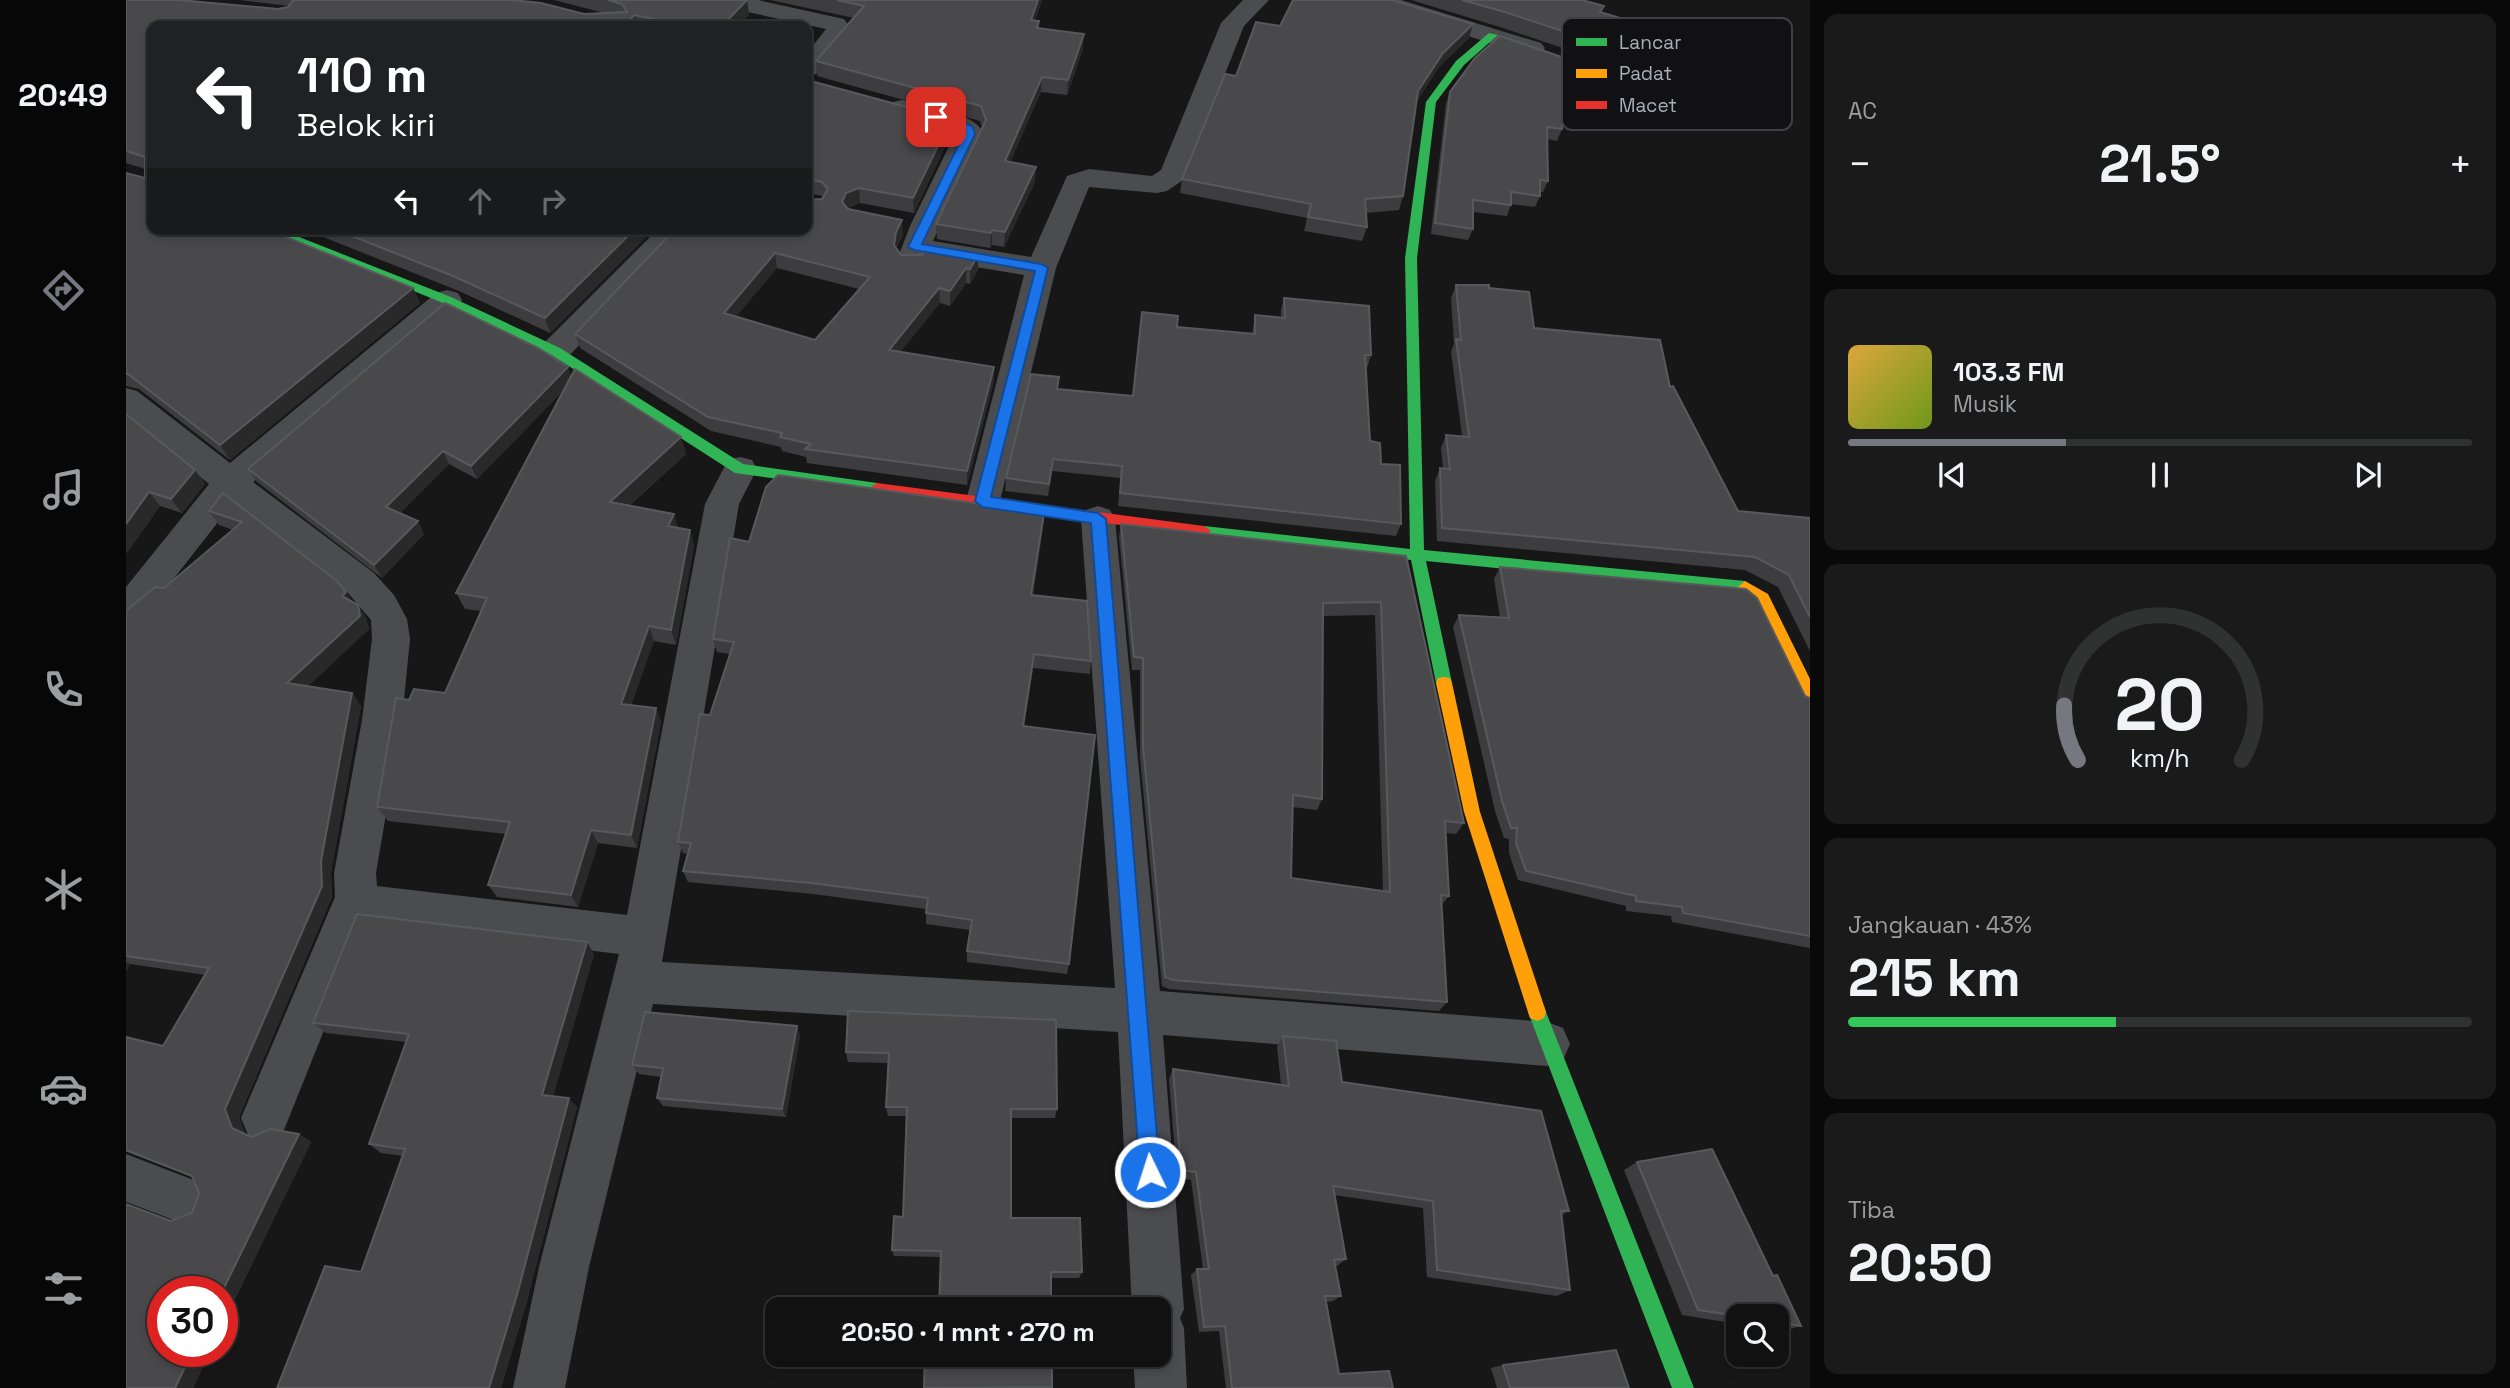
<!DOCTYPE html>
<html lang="id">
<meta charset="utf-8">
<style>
body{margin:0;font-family:"Space Grotesk",sans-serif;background:#1a1a1a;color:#f1f3f6;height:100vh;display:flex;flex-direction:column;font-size:26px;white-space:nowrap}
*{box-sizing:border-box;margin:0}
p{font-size:23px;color:#9c9d9f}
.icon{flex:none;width:38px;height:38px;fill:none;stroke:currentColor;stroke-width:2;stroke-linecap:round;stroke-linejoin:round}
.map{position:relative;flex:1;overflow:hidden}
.panel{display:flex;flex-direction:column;gap:14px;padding:14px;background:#090909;width:700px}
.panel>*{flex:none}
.top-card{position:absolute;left:21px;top:21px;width:665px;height:214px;border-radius:14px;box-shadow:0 4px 10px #0003,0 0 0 2px #303131;background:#202124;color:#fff;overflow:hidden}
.fabs{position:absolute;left:1600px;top:1304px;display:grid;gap:14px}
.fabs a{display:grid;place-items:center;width:63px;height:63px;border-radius:14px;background:#111;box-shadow:0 4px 10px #0003,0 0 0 2px #303131;font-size:35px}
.speed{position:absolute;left:21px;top:1276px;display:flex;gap:14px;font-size:35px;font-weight:700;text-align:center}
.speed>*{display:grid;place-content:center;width:91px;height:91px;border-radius:50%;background:#111;box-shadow:0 4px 10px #0003,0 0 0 2px #303131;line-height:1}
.speed .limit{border:10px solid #d22;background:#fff;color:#111}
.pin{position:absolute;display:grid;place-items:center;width:60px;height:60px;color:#fff;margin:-30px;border-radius:14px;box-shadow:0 4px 10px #0006}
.me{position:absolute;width:77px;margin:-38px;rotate:356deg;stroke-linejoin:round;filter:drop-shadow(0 0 5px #0008)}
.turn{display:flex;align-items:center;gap:24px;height:147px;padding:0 35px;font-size:32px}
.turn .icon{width:91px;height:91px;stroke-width:2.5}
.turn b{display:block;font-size:49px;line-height:60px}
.lanes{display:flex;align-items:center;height:66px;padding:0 35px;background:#0003;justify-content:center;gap:35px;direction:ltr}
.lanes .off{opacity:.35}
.big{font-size:52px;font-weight:700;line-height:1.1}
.panel .widget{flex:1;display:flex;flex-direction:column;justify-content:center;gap:10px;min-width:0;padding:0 24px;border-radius:14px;background:#1a1a1a}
.panel .dial{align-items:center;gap:0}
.dial svg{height:182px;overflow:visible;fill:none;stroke:#303131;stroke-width:7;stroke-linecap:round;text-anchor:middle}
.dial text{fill:#f1f3f6;stroke:none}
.song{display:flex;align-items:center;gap:21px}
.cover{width:84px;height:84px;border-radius:10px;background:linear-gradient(135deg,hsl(40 70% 55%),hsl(80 70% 35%))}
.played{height:7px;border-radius:4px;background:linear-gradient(90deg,#757880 35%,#303131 35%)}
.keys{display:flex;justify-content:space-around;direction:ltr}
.heat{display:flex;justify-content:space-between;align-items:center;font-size:38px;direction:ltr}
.charge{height:10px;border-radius:5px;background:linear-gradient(90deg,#34c759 43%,#303131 0)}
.trip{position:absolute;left:639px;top:1297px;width:406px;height:70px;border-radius:14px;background:#111;box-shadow:0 4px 10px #0003,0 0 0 2px #303131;font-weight:700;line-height:70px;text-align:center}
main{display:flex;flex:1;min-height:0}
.dock{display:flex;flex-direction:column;width:126px;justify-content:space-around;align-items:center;background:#070707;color:#9c9d9f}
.dock .icon{width:49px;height:49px}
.dock .active{color:#757880}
.dock b{font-size:32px;color:#f1f3f6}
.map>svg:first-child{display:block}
</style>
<main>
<nav class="dock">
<b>20:49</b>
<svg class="icon active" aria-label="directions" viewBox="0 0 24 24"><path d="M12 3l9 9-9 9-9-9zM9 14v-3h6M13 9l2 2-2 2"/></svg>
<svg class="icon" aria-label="music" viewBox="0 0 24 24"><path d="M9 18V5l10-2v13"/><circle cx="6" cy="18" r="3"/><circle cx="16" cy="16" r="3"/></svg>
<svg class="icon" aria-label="phone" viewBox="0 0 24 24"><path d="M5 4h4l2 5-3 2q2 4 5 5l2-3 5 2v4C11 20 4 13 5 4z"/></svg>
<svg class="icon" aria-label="climate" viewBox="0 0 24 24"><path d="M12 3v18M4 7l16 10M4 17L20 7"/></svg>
<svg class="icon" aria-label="car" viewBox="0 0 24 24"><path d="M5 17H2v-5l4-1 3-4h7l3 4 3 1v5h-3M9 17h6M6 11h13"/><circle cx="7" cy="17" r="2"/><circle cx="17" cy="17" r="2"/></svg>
<svg class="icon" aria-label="filters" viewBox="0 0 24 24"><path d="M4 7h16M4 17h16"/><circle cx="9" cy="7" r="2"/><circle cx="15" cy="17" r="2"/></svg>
</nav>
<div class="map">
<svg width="1684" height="1388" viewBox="0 0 1684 1388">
<rect width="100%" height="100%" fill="#171717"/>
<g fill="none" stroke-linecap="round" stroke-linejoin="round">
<g fill="#4b4c50" fill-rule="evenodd">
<polygon points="586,0 632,0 718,19 725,29 690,74 681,77 681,53 700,29 589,5"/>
<path d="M1117 0H1143L1118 26 1057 180 1041 191 1031 193 963 187 930 268 874 501 869 510 857 514 845 510 840 501 898 275 801 259 796 267 786 269 776 267 771 260 784 226 829 134 826 130 767 114 763 108 767 102 776 100C796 105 853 113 857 134L807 241 905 257 941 176 963 169 1026 176 1035 170 1095 23Z"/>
<polygon points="1238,0 1275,0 1415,43 1419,48 1415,53 1406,56 1397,53 1241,5"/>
<polygon points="1459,58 1534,83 1538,89 1534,95 1525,97 1450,71 1446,66 1450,61"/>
<polygon points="532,229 563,229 440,359 429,362 418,359 413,351 418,343"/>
<polygon points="321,290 332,293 336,300 332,307 127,482 248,573 268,595 281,619 284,639 276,720 250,873 251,886 501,915 579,504 602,460 614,457 626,460 631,469 613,504 536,962 989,988 955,519 960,510 972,506 984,510 989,519 1034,991 1421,1022 1437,1028 1444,1044 1437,1060 1421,1066 1037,1035 1058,1309 1054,1318 1058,1328 1061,1388 1009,1388 1007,1354 1032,1354 1032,1309 1006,1309 992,1032 527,1004 463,1267 439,1388 387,1388 413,1267 493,954 241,923 156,1135 139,1142 122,1135 115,1118 209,897 208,873 236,720 246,639 245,620 222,593 107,503 13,623 0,628 0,587 83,484 0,416 0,388 11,391 104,463 310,293"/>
<polygon points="0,1154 78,1184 85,1201 78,1218 61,1225 0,1202"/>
</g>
<g fill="#30b455" fill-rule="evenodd">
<polygon points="1363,33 1372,35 1338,65 1310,102 1291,258 1298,550 1619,581 1626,587 1619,593 1300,561 1326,683 1324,688 1312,688 1310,683 1285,560 1078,536 1071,531 1078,526 1284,549 1279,258 1300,102 1330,61"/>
<polygon points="136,229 153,229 325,297 434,348 617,464 751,483 758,488 751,493 609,473 424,354 317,303"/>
<polygon points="1411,1003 1418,1006 1420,1012 1568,1388 1546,1388 1402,1012 1404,1006"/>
</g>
<g fill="#ff9f0a" fill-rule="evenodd">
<polygon points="1619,581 1642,594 1684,679 1684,702 1678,700 1631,602 1612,587"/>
<polygon points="1318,677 1324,678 1326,683 1354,812 1420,1012 1418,1018 1411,1021 1404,1018 1402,1012 1338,812 1310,683 1312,678"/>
</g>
<polygon fill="#e5322d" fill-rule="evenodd" points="751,483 1078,526 1085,531 1078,536 751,493 744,488"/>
</g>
<g fill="#3d3d3f" fill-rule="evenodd">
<polygon points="0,0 152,9 162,7 163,6 113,0 386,0 458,14 478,13 428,0 621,0 623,15 612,26 26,26 26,229 287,288 294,303 104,460 13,389 0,386 0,173 19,178 19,169 0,163"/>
<polygon points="644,0 916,0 909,20 913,21 913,28 957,49 941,95 915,92 884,162 909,182 878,247 866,245 864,248 811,239 810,224 856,127 854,121 691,76 690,61 728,18"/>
<polygon points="1285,0 1456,0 1478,6 1475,12 1577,43 1570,57 1547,91 1540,89 1535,81 1377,28"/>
<polygon points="1154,26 1343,38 1313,67 1291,101 1277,196 1273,210 1240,213 1241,227 1236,241 1178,231 1181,218 1054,193 1056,179 1110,76"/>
<path d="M681 80 825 134 788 213 734 203 722 208 777 235 770 248 775 255 852 270 844 284 840 283 824 306 814 303 774 352 868 367V381L841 485 681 463 680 457 656 451 655 447 585 431 454 348 449 334 696 199 697 196 681 193ZM651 268 733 289 689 340 610 316Z"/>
<polygon points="1324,92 1504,94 1477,128 1436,113 1436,129 1431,141 1421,139 1422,181 1417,192 1414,192 1414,196 1409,207 1385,204 1381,216 1347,212 1347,229 1342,240 1305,234 1320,103"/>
<polygon points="177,229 528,229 424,333 333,291"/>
<polygon points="1330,285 1363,288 1408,328 1544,387 1612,511 1684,518 1684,651 1652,587 1619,570 1311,541 1309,481 1314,468 1317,468 1315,448 1320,435 1336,436 1325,352 1328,344 1325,298"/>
<polygon points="1158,298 1245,355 1241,368 1240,368 1244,441 1255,464 1275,524 1270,536 992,506 995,478 926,471 922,496 879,491 880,478 933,377 932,389 1007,396 1051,327 1126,334 1129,315 1155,318 1155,310"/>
<polygon points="445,376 560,454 503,506 548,514 552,528 564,530 568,546 550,645 528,641 505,705 530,708 535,722 511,848 472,843 452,907 371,897 362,885 380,834 262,821 251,807 283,700 319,693 355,611 339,609 330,593 437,391 351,479 323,464 274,513 298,534 256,578 131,482 122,469"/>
<polygon points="0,414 69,470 79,484 56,513 34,506 0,554"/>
<polygon points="97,493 211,581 227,603 232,605 240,618 243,629 182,686 226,693 235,706 205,873 206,897 113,1117 119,1134 125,1137 145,1129 173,1134 185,1142 96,1326 96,1292 37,1292 37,1351 84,1351 67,1388 0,1388 0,1204 45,1221 66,1213 73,1193 66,1177 1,1152 0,1152 0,1037 37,1046 79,975 4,964 0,971 0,611 29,587 38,588 107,530 93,525 83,511"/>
<polygon points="918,513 917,527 907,595 965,661 964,674 907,668 898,726 943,964 941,974 841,962 841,951 844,930 800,924 800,909 687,894 562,882 557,871 562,854 557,853 552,842 584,715 604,654 591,652 587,639 623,542"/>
<path d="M995 524 1280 556 1338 823 1330 834 1319 833 1323 896 1315 906 1321 1002 1313 1011 1043 989 1036 986 1014 758V670H1006L993 537ZM1249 615 1257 891 1165 878 1166 807 1191 810 1196 799 1197 616Z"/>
<polygon points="1374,567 1684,698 1684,948 1546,922 1545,916 1500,911 1500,906 1392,880 1383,853 1383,839 1378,838 1369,811 1327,627 1333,615 1374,618 1368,579"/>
<polygon points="468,954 427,1096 451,1107 401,1301 375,1388 151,1388 235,1272 277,1156 255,1153 243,1144 280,1042 200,1033 187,1023"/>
<polygon points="722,1011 931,1109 929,1118 885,1118 885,1218 956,1272 953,1278 925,1278 815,1257 768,1256 766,1250 777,1217 780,1116 762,1116 760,1107 762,1063 722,1062 720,1052"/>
<polygon points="671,1026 674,1036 660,1117 537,1106 531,1098 535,1077 513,1074 506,1065"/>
<polygon points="1157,1036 1216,1082 1443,1211 1436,1215 1444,1290 1431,1296 1301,1277 1297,1208 1208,1195 1220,1259 1211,1266 1209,1266 1215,1296 1207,1301 1200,1302 1213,1374 1267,1388 1100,1388 1093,1331 1073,1332 1065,1275 1071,1269 1077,1269 1065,1180 1051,1178 1043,1079 1047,1069 1155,1085 1151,1047"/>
<polygon points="1511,1162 1647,1276 1675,1326 1658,1331 1650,1330 1650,1316 1612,1316 1612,1324 1556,1315 1498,1170"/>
<polygon points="1377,1365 1503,1388 1371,1388 1365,1368"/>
</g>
<g fill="#29292a">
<polygon points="621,0 623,15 612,26 596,26"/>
<polygon points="912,0 916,0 904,34 905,20"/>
<polygon points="509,15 512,26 497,26"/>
<polygon points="1347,24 1343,38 1313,67 1288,105 1292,91 1317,53"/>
<polygon points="958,34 957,49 941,95 942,80"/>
<polygon points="1577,43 1570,57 1547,91 1554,77"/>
<polygon points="916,77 915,92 878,176 879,161"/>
<polygon points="1509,82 1504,94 1477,128 1482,116"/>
<polygon points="825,119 825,134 788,213 787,198"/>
<polygon points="910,167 909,182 878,247 879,232"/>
<polygon points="733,188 734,203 722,208 716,202 720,193"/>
<polygon points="776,220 777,235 770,247 768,260 768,245 770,232"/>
<polygon points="509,229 528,229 424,333 419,318"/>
<polygon points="866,230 866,245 864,248 865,233"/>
<polygon points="649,253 651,268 601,328 598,313"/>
<polygon points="852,255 852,270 844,284 844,269"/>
<polygon points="840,268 840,283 824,306 824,291"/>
<polygon points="287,288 294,303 104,460 94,445"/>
<polygon points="813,288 814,303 764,365 763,350"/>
<polygon points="442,367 447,381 351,479 345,466"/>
<polygon points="868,367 868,381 841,485 841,471"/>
<polygon points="555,437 560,454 489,518 484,502"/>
<polygon points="317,451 323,464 267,520 260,507"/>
<polygon points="69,470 79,484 56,513 45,499"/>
<polygon points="23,492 34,506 0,554 0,524"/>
<polygon points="918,513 917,527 904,609 905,595"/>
<polygon points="548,514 553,530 542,526"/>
<polygon points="292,521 298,534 256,578 248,565"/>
<polygon points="564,530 568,546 550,645 545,630"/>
<polygon points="220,592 229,605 216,596"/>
<polygon points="232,605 240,618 243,629 171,696 161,683"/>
<polygon points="523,626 528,641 501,718 495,704"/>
<polygon points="908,654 907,668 896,739 897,726"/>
<polygon points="226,693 235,706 205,873 206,897 113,1117 120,1136 106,1128 99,1109 195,861"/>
<polygon points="530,708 535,722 511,848 505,835"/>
<polygon points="465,830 472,843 452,907 445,895"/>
<polygon points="461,942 468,954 425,1104 416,1095"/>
<polygon points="0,962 4,964 0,971"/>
<polygon points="671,1026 674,1036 660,1117 656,1109"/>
<polygon points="443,1098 451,1107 401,1301 375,1388 363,1388"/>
<polygon points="173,1134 185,1142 96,1326 96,1292"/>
<polygon points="67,1351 84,1351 67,1388 49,1388"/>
</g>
<g fill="#49494c" stroke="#58595d" stroke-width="2" fill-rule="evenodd">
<polygon points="0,0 53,0 152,9 162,7 167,0 386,0 415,3 458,14 501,12 496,4 482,0 621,0 596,26 562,26 509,15 497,26 26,26 26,229 140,229 287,288 94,445 2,374 0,374 0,173 19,178 19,157 0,151"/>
<polygon points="711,0 912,0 905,20 913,21 911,28 958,34 942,80 916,77 879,161 910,167 879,232 866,230 865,233 810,224 860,120 855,106 690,61 738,6"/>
<polygon points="1167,0 1266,0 1347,24 1317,53 1292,91 1277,196 1239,199 1241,227 1182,217 1185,204 1056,179 1099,74 1110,76 1130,22 1154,26"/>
<polygon points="1336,0 1456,0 1478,6 1474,12 1577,43 1554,77 1547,75 1542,66 1382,13"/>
<polygon points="1374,36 1509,82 1482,116 1437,100 1436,129 1421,127 1422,181 1414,180 1414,196 1385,192 1385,205 1347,200 1347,229 1309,223 1324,92 1349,58"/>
<path d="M681 80 825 119 787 198 733 188 720 193 716 202 722 209 776 220 770 232 768 245 775 255H796L802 246 852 255 844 269 840 268 824 291 813 288 763 350 868 367 841 471 679 449 685 444 654 437 656 433 582 417 449 334 549 229H681V200L696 199 702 189 696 182 681 179ZM649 253 744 277 689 340 598 313Z"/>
<polygon points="208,229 509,229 419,318 327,276"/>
<polygon points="1330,285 1363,285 1363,288 1403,292 1408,328 1534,340 1544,387 1547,386 1612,511 1684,518 1684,617 1663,575 1629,557 1316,528 1314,468 1324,469 1320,435 1343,437 1330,339 1335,340"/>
<polygon points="1158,298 1243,306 1245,355 1239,355 1244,441 1254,443 1255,464 1274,465 1275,524 994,493 996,466 927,459 923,484 880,478 905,374 933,377 931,389 1007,396 1016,312 1052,316 1051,327 1129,334 1129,315 1159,318"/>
<polygon points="319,303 412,348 442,367 345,466 317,451 260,507 292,521 248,565 122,469"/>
<polygon points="449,369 555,437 484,502 548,514 542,526 564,530 545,630 523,626 495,704 530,708 505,835 465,830 445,895 362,885 384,822 251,807 270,698 283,700 288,689 319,693 361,598 330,593"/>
<polygon points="0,414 69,470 45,499 23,492 0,524"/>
<polygon points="652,475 918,513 905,595 961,601 965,661 908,654 897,726 969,735 943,964 841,951 846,920 800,913 802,898 685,883 557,871 565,843 552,842 574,714 584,715 608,642 587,639 604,538 623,542 640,487"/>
<polygon points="97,493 211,581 220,592 216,596 232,605 234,616 161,683 226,693 195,861 196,886 99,1109 106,1128 125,1137 145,1129 173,1134 96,1292 37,1292 37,1351 67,1351 49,1388 0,1388 0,1204 45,1221 66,1213 73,1193 66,1176 0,1150 0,1037 37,1046 83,968 0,956 0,611 29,587 38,588 116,522 83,511"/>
<path d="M995 524 1280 556 1338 823 1319 821 1323 896 1315 895 1321 1002 1047 980 1039 977 1017 746V658L1008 657ZM1255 602 1264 892 1165 878 1167 795 1196 799 1197 603Z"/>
<polygon points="1374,567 1620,589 1631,598 1679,696 1684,698 1684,936 1557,913 1556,907 1510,901 1510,896 1400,871 1390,843 1391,828 1385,828 1376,801 1333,615 1383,618"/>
<polygon points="231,914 461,942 416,1095 443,1098 391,1295 363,1388 151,1388 199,1266 235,1272 279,1149 243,1144 283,1034 187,1023"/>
<polygon points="722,1011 930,1020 931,1109 885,1109 885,1218 954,1218 956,1272 925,1272 925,1309 813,1309 815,1251 766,1250 768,1216 777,1217 781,1107 760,1107 763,1053 720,1052"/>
<polygon points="519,1012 671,1026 656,1109 531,1098 537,1068 506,1065"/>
<polygon points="1157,1036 1210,1041 1216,1082 1415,1111 1443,1211 1435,1211 1444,1290 1311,1270 1307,1201 1207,1186 1220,1259 1208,1260 1215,1296 1199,1296 1213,1374 1263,1371 1267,1388 1106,1388 1099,1326 1078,1327 1071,1269 1083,1269 1070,1172 1055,1170 1047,1069 1163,1086"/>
<polygon points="1586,1149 1647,1276 1651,1275 1675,1326 1650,1322 1650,1316 1612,1316 1572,1310 1511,1162"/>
<polygon points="1490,1350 1503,1388 1384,1388 1377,1365"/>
<polygon points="799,1354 926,1354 926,1387 798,1388"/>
</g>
<polygon fill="#1a73e8" stroke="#114b97" stroke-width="2" points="810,114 846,126 849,134 796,244 915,264 922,268 865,497 972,513 980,519 1034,1172 1031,1179 1024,1182 1017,1179 1014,1172 965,523 856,507 849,501 909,271 788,250 782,247 838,134 837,130 807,120 805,117"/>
<rect x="1436" y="18" width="230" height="112" rx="10" fill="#111113" stroke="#3e4045" stroke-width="2"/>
<rect x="1450" y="38" width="31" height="8" fill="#30b455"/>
<rect x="1450" y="69" width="31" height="9" fill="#ff9f0a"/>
<rect x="1450" y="101" width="31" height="8" fill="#e5322d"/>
<g font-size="19" fill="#a8adb8">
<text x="1493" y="49">Lancar</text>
<text x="1493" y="80">Padat</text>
<text x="1493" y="112">Macet</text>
</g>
</svg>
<div class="fabs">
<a><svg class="icon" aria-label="search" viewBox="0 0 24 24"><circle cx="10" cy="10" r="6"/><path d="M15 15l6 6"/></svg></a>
</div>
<div class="speed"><div class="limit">30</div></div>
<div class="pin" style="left:810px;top:117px;background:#d93025"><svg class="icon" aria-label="arrive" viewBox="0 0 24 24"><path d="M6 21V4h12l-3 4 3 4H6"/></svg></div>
<svg class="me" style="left:1024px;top:1172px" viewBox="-20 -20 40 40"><circle r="17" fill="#1a73e8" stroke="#fff" stroke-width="3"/><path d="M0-11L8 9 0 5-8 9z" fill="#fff"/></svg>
<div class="trip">20:50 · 1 mnt · 270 m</div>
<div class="top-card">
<div class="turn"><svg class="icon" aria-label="left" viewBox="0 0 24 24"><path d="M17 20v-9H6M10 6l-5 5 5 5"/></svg><div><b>110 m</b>Belok kiri</div></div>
<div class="lanes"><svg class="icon" aria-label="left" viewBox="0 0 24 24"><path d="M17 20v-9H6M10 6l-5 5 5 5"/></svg><svg class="icon off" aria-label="ahead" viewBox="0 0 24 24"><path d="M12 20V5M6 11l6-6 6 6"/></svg><svg class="icon off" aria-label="right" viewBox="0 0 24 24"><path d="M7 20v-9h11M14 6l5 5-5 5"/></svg></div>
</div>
</div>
<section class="panel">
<div class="widget"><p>AC</p>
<div class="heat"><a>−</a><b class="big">21.5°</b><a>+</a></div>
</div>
<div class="widget">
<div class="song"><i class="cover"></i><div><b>103.3 FM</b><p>Musik</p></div></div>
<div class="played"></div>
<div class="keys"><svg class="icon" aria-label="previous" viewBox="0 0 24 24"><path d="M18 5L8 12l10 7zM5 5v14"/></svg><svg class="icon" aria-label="pause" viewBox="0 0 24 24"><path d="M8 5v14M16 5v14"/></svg><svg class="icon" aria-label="next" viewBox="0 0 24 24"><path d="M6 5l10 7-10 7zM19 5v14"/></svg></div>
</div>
<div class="widget dial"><svg viewBox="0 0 100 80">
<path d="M14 69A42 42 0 1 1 86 69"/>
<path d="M14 69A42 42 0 0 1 8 45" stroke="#757880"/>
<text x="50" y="56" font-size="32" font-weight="700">20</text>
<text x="50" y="72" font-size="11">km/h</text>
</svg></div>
<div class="widget"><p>Jangkauan · 43%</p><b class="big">215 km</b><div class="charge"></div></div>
<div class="widget"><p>Tiba</p><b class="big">20:50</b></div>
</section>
</main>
